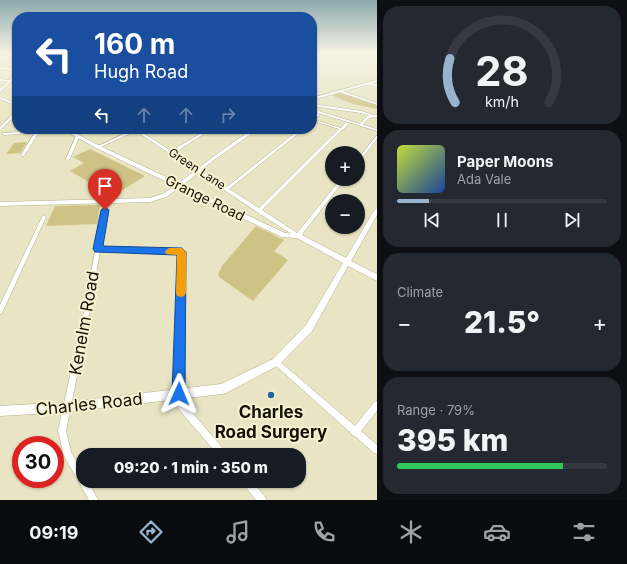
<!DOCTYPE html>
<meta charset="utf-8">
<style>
body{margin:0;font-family:Inter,sans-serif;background:#242831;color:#f1f3f6;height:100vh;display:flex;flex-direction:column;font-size:15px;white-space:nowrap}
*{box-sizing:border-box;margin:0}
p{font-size:13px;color:#9ea1a6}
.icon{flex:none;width:22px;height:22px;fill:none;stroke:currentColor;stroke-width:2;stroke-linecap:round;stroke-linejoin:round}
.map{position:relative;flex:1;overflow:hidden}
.drawer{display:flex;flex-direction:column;gap:6px;padding:6px;background:#0d0f14;width:250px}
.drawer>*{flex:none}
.top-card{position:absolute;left:12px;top:12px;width:305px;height:122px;border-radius:16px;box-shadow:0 1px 3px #0004;background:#1a4fa0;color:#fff;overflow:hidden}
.controls{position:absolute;left:325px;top:146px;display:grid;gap:8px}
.controls a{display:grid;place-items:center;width:40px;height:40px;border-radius:50%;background:#171b24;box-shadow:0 1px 3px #0004;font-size:20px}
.speed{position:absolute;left:12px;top:436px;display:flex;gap:8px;font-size:20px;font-weight:700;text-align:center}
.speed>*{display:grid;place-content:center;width:52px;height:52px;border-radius:50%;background:#171b24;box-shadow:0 1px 3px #0004;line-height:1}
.speed .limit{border:6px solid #d22;background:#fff;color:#111}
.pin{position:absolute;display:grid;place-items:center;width:34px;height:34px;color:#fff;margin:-41px -17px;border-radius:50% 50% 50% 0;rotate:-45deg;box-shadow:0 0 4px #0007}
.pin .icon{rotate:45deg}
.me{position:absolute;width:44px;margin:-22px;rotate:1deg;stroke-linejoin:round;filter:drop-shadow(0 0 3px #0008)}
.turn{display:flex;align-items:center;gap:14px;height:84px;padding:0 16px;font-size:18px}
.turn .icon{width:52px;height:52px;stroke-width:2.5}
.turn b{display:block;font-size:28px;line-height:34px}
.lanes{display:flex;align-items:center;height:38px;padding:0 16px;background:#0003;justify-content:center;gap:20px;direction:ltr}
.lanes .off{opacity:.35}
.big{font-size:30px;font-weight:800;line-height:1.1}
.drawer .tile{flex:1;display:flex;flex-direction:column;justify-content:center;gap:6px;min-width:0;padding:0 14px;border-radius:16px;background:#242831}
.drawer .dial{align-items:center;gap:0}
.dial svg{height:104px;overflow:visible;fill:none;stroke:#363941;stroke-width:7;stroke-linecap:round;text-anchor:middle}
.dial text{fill:#f1f3f6;stroke:none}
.song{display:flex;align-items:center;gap:12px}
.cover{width:48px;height:48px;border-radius:6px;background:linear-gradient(135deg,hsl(70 70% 55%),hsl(220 70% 35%))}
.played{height:4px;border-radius:2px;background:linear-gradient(90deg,#97b3ce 15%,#363941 15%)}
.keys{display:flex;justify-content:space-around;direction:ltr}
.heat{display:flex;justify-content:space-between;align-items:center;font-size:22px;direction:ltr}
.charge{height:6px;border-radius:3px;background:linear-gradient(90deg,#34c759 79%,#363941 0)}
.trip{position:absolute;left:76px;top:448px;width:230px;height:40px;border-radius:16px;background:#171b24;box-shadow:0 1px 3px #0004;font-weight:800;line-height:40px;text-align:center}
.tabs{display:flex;height:64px;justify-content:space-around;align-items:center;background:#090b0e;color:#9ea1a6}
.tabs .icon{width:28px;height:28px}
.tabs .active{color:#97b3ce}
.tabs b{font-size:18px;color:#f1f3f6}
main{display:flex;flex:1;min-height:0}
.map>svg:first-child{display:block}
</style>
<main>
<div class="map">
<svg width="377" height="500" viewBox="0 0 377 500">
<rect width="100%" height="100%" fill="#e9e4c3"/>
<g fill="#cec385">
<polygon points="340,92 377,104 377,109 353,104 331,95"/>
<polygon points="27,142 20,153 6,154 14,143"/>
<polygon points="90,149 145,176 113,196 70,171 84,163 73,157"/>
<polygon points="100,205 97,224 46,226 55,206"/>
<polygon points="256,226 284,240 274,251 288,260 253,301 219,277 218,274 222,266"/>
</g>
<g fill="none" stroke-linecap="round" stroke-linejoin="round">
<defs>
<g id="street">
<polygon points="17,52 17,54 0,60 0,58"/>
<polygon points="0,67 17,69 17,71 0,69"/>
<polygon points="0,79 11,80 12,81 11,82 0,81"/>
<polygon points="368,82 377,85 377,87 367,84"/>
<polygon points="339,90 377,103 377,105 339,92"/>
<polygon points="312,104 362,111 373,115 377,115 377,117 369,118 361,126 360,126 360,124 367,116 370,116 361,113 312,106"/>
<polygon points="16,111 17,111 17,114 0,130 0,127"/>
<polygon points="318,113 320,114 315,120 341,128 346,122 349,123 343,130 342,130 262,210 297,233 341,179 345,179 300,237 298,238 257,212 133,129 137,129 171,151 208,129 212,129 174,153 227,187 300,129 304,129 229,189 259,208 339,129 314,121 312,122 312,119"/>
<polygon points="37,129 41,129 24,156 22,156 21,155"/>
<polygon points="239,129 244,129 253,133 250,134"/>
<polygon points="19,132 20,132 20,134 4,135 2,134 4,133"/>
<polygon points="126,133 129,134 99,148 96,147"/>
<polygon points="76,136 79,137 70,159 67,160 66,159"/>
<polygon points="376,136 377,136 377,139 359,162 358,162 358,159"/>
<polygon points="103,209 107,209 107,210 101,247 182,250 184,251 185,252 184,403 226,452 227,455 218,455 177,407 176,404 179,254 100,251 89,316 66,431 71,452 83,473 83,481 88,481 98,500 89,500 64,456 58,431 83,316"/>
<polygon points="44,215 46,217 2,313 0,314 0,305 42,217"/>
<polygon points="276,359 278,360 355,426 374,402 377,401 377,411 361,431 377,445 377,454 374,453 355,436 352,435 351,433 274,364 273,362 274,360"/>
<polygon points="242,481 252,481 265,497 266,500 256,500 243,484"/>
</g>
<g id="secondary">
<polygon points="16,74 17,74 17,77 0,92 0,89"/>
<polygon points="377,80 377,82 312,100 312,98"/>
<polygon points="0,97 17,104 17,106 0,99"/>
<polygon points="312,109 377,129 377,131 312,111"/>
<path d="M62 129H67L100 146 179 183C203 164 227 146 253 129H258L214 160 183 185 285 233 300 234 346 258 375 209 377 208V215L351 261 377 274V281L348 266 312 331 279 365 226 393 222 394 68 412 0 416V406L68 402 221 384 273 359 306 325 343 263 297 238 282 237 179 188 166 197 150 202 0 206V202L150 198 162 194 175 186 96 148Z"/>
</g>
</defs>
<use href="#street" stroke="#b5b090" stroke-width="1"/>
<use href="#secondary" stroke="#b5b090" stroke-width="1"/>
<use href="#street" fill="#fff" fill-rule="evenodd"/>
<use href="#secondary" fill="#fff" fill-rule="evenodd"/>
</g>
<linearGradient id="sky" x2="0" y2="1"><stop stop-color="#8ca8ac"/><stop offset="0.43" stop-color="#f5f3e4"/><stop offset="1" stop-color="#f5f3e4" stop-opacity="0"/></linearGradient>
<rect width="377" height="122" fill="url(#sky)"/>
<polygon fill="#1a73e8" stroke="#114b97" points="105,207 109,210 103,246 182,248 186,252 185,394 183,399 179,401 174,399 172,394 177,255 95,252 93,249 101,210"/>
<polygon fill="#f59e0b" points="169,248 182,248 186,252 186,293 184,296 181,297 177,296 176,293 177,255 166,254 165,251"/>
<circle fill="#29649c" stroke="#f7f1d0" stroke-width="1.5" cx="271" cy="395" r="4"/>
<g text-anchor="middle" stroke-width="4" stroke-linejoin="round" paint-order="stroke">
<g font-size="12" fill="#131106" stroke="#f7f1d0">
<text transform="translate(197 169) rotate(33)" y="4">Green Lane</text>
</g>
<g font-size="14" fill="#131106" stroke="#f7f1d0">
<text transform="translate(205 198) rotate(26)" y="5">Grange Road</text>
</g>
<g font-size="17" fill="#131106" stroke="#f7f1d0">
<text transform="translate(84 323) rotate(-80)" y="6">Kenelm Road</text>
<text transform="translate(89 404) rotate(-6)" y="6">Charles Road</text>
</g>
<g font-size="17" font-weight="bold" fill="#131106" stroke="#f7f1d0">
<text x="271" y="418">Charles<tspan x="271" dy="20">Road Surgery</tspan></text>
</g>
</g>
</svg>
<div class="controls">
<a>+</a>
<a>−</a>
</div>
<div class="speed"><div class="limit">30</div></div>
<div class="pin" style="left:105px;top:210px;background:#d93025"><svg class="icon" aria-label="arrive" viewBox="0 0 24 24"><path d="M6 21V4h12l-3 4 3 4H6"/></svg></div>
<svg class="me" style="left:179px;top:394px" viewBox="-20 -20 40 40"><path d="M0-17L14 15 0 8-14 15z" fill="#1a73e8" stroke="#fff" stroke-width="4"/></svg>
<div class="trip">09:20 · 1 min · 350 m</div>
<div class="top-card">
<div class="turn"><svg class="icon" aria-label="left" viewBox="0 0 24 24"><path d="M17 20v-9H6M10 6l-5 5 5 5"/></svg><div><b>160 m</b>Hugh Road</div></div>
<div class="lanes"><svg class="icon" aria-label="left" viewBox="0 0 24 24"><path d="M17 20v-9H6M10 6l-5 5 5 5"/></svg><svg class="icon off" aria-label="ahead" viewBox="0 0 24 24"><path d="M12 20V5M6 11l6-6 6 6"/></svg><svg class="icon off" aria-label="ahead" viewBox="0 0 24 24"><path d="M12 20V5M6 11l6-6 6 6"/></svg><svg class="icon off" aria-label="right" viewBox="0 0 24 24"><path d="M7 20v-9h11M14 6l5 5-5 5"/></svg></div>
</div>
</div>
<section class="drawer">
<div class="tile dial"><svg viewBox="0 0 100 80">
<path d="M14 69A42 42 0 1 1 86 69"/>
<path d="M14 69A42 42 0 0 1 10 35" stroke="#97b3ce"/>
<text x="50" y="56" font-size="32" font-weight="700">28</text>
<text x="50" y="72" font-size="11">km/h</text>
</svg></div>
<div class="tile">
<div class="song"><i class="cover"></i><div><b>Paper Moons</b><p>Ada Vale</p></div></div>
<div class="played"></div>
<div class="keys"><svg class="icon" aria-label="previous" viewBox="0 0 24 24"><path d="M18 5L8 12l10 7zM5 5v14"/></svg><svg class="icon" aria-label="pause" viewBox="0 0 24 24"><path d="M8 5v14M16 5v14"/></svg><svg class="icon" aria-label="next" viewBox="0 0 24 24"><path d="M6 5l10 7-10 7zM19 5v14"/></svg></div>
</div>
<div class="tile"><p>Climate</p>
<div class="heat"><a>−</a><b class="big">21.5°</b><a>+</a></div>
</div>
<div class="tile"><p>Range · 79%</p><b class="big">395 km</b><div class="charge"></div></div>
</section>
</main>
<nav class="tabs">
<b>09:19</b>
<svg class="icon active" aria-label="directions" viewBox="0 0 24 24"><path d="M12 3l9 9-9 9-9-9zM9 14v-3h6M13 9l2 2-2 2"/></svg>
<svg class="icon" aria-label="music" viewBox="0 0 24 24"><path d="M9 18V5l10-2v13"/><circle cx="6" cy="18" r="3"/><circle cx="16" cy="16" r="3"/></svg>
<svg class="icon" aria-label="phone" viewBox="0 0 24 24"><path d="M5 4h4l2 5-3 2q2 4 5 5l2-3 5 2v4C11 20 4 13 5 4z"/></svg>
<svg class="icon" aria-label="climate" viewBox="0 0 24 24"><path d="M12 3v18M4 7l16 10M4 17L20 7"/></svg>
<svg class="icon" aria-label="car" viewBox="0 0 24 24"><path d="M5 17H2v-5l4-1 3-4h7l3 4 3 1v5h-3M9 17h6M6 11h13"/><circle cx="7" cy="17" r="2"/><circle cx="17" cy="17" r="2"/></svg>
<svg class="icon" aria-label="filters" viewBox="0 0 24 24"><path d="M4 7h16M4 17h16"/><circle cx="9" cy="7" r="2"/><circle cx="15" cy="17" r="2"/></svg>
</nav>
